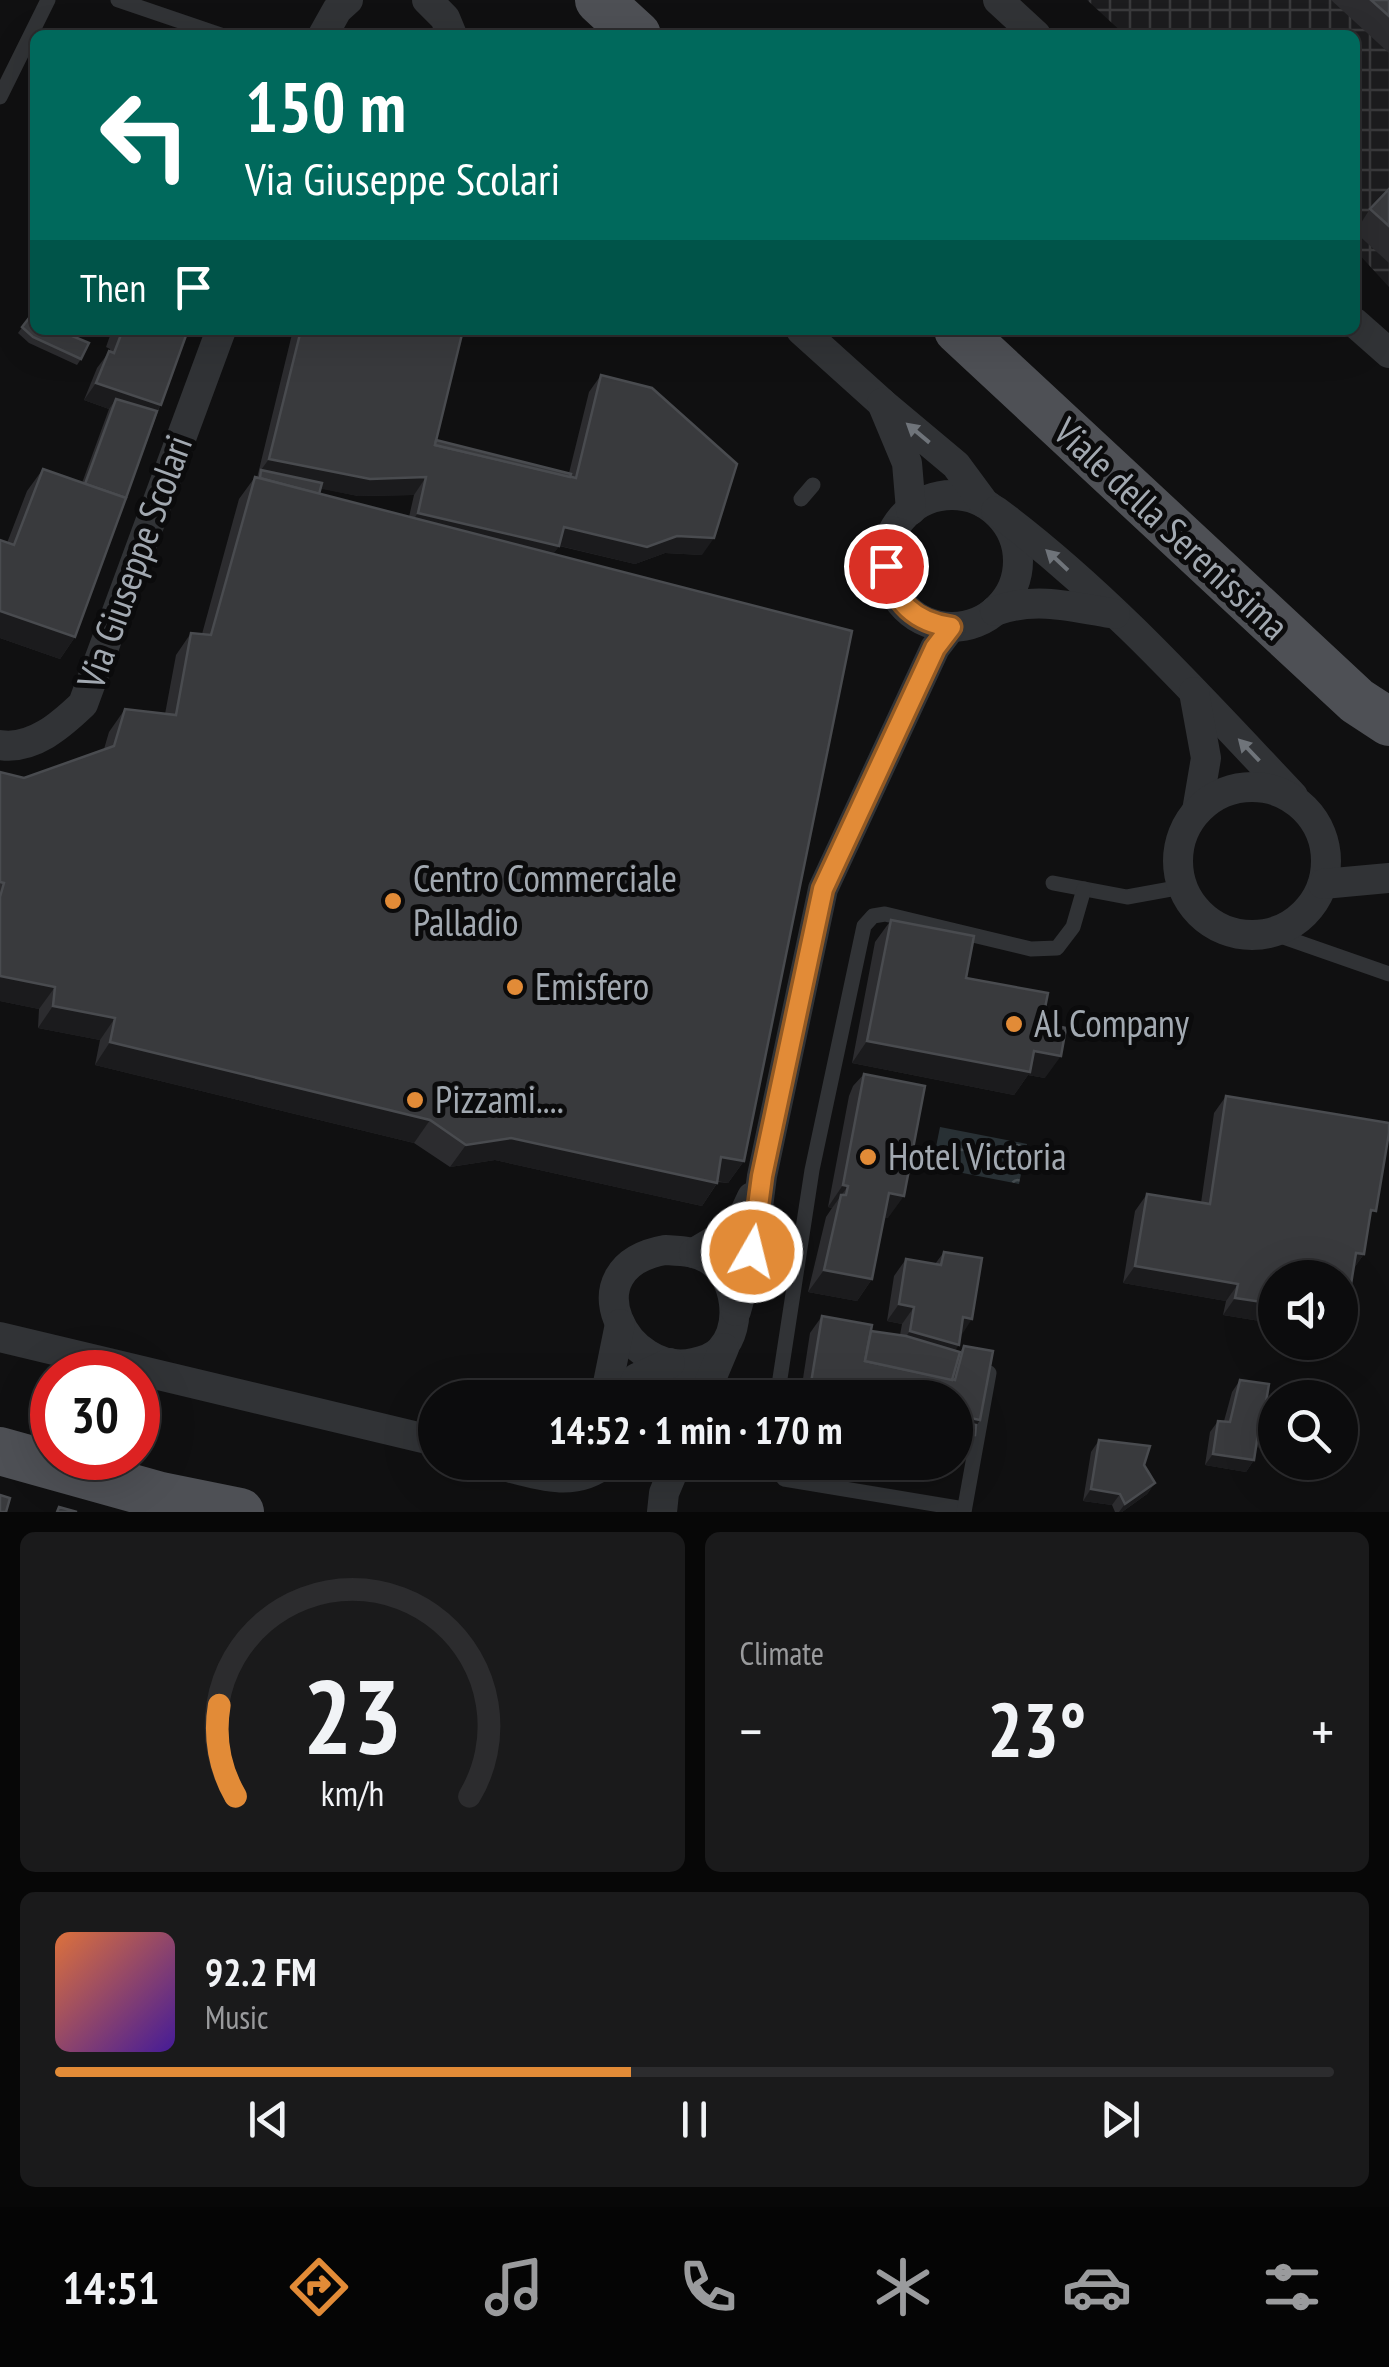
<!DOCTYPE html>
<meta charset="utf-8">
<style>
body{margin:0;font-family:"PT Sans Narrow",sans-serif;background:#1a1a1b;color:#f1f3f6;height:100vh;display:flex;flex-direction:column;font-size:38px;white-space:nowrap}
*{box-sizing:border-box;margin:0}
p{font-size:32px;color:#9a9b9d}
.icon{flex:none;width:55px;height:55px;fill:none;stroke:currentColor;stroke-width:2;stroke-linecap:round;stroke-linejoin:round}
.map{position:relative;height:1512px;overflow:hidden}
.details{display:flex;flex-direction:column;gap:20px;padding:20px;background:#070707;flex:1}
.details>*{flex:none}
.banner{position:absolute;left:30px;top:30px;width:1330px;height:305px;border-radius:15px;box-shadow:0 10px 40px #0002,0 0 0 2px #2c2c2e;background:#00695c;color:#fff;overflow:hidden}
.fabs{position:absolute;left:1258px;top:1260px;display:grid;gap:20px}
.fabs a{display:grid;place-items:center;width:100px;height:100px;border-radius:50%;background:#0c0c0d;box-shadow:0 10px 40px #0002,0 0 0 2px #2c2c2e;font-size:50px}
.speed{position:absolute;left:30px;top:1350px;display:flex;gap:20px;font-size:50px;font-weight:700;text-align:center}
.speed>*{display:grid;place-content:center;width:130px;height:130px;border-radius:50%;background:#0c0c0d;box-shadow:0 10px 40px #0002,0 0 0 2px #2c2c2e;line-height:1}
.speed .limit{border:15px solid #d22;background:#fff;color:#111}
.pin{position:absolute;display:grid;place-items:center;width:85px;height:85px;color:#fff;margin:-42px;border:5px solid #fff;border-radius:50%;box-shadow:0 2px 10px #0007}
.me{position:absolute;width:110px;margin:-55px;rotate:8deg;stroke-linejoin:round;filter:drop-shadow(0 0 8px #0008)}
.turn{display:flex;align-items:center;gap:35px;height:210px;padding:0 50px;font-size:45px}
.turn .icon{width:130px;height:130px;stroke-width:2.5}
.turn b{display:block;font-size:70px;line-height:85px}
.then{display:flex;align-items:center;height:95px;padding:0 50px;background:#0003;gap:20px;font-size:38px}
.big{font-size:75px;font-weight:800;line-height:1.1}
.details .widget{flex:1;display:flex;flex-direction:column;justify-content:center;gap:15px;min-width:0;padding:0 35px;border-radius:15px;background:#1a1a1b}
.details .dial{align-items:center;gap:0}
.dial svg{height:260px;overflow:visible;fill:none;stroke:#2c2c2e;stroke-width:7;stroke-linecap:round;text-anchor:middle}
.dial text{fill:#f1f3f6;stroke:none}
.song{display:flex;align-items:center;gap:30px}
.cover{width:120px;height:120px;border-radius:15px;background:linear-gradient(135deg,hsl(20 70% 55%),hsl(260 70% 35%))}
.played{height:10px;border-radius:5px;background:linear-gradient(90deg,#e28b37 45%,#2c2c2e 45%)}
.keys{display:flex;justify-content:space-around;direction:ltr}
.heat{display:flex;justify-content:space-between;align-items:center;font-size:55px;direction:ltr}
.details .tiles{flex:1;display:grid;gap:20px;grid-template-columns:1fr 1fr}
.widget:last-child{grid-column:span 2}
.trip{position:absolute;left:418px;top:1380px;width:555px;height:100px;border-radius:50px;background:#0c0c0d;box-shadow:0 10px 40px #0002,0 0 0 2px #2c2c2e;font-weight:800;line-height:100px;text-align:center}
.tabs{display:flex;height:160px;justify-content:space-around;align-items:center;background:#050505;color:#9a9b9d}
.tabs .icon{width:70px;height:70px}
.tabs .current{color:#e28b37}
.tabs b{font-size:45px;color:#f1f3f6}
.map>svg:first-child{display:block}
</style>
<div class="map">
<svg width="1389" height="1512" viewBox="0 0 1389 1512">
<defs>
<pattern id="industrial-grid" width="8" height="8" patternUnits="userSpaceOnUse" patternTransform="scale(2.5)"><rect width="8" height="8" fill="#1c1c1e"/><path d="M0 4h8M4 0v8" fill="none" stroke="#3a3a3c"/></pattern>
<pattern id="water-ripples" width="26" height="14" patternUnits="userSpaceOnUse" patternTransform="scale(2.5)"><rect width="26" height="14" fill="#283034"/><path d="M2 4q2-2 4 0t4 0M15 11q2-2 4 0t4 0" fill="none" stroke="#444b4f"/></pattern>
</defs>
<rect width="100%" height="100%" fill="#101011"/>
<polygon fill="url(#industrial-grid)" points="1087,0 1389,0 1389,287 1355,250 1355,35 1125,35"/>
<polygon fill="url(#water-ripples)" points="940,1127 1027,1144 1019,1184 932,1167"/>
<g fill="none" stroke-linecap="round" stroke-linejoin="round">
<g stroke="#313336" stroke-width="15">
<polyline points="118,0 221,35"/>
<polyline points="0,97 48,0"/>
<polyline points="801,499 813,485"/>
<polyline points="1053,883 1127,897 1182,887"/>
<polyline points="1272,933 1389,974"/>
<polyline points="777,1398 812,1170 864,926 873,916 885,914 1031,949 1057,948 1073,927 1084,889"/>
<polyline points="774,1462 784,1479 964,1509"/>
<polyline points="964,1512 989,1373"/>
</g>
<g stroke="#313336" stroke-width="30">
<polyline points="427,0 445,18 452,35"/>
<polyline points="998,0 1036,35"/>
<polyline points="323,35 337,10 348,0"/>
<polyline points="1355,323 1389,353"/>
<polyline points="801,330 882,403"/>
<circle cx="952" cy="561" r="66"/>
<polyline points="911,510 907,463 882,403 956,465 984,503"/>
<path d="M996 511C1106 593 1199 697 1293 796"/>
<path d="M995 611C1035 596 1074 607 1115 614"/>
<polyline points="1194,692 1206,758 1197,811"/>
<path d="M0 745C33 750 61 725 83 704L221 330"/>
<circle cx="1252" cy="861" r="74"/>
<polyline points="1323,884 1389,878"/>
<path d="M665 1250C681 1251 696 1251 710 1260 737 1279 743 1325 721 1350 715 1357 703 1361 694 1363 627 1379 568 1267 665 1250Z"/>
<polyline points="694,1253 738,1227 752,1197"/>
<polyline points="736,1311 752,1253 762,1176 823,889 935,648 951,627"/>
<polyline points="0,1337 435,1441"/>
<polyline points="605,1398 620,1324"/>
<polyline points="627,1398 637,1378 670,1363"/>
<polyline points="703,1398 724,1348"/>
<path d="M489 1462C527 1471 573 1492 606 1462"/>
<polyline points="662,1512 664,1493 677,1462"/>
</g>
<g stroke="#4e5055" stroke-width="48">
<polyline points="599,0 637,35"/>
<polyline points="958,330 1357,701 1389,722"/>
<polyline points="0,1451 161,1496 240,1512"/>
</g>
</g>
<g fill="#2c2c2f" fill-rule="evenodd">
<polygon points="1331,0 1389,0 1389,53"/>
<polygon points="1389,189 1389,263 1355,232 1370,209"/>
<polygon points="29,318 81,359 77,365 29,343 18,333"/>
<polygon points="112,330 188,330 75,637 60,659 0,638 0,540 7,543 27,491 43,469 82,483 109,409 84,400 97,368 109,352 110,349 106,347"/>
<path d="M293 330H463L436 440 569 473 589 392 601 375 702 555 665 553 635 564 559 546 553 554 744 1161 728 1183 718 1182 702 1206 495 1160 450 1167 414 1143 95 1065 100 1040 38 1028 39 1009 0 1001V772L24 778 104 749 109 732 125 709 165 714 176 655 191 633 202 634 239 499 255 477 257 478ZM320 488 358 496 414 495 409 517 319 494Z"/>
<polygon points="891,920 966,978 1042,1023 1045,1078 1028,1075 1014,1095 852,1063 875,942"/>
<polygon points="864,1074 888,1218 884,1217 872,1279 857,1301 808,1292 826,1217 832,1208 828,1207 849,1096 853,1086"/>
<polygon points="1226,1096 1369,1221 1364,1254 1354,1268 1348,1303 1340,1315 1340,1278 1275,1278 1272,1323 1223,1315 1226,1301 1123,1283 1135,1211 1147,1194 1201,1203 1214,1113"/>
<polygon points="944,1252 960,1336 955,1350 960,1352 964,1346 980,1420 976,1426 975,1435 966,1446 955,1398 800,1398 810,1333 822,1316 871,1331 900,1335 902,1324 887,1321 894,1276 906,1259 935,1264"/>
<polygon points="1240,1380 1266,1402 1275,1403 1275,1444 1272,1449 1256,1447 1254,1460 1246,1472 1205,1465 1210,1432 1218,1421 1224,1421 1232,1392"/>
<polygon points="1099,1440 1144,1465 1155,1483 1147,1494 1122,1512 1115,1512 1112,1505 1083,1501 1091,1452"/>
</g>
<g fill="#1b1b1d">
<polygon points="96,383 161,405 149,423 116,399 109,409 84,400"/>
<polygon points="269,459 426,477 414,495 358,496 260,477 261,470"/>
<polygon points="418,513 559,546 547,563 406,530"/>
<polygon points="564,527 677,536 714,538 702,555 665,553 635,564 552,544"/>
<polygon points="0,611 75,637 60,659 0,638"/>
<polygon points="0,976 55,987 39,1009 0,1001"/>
<polygon points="53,1006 115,1018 100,1040 38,1028"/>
<polygon points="867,1041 1034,1051 1061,1056 1045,1078 1028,1075 1014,1095 852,1063"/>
<polygon points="110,1042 430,1120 414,1143 95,1065"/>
<polygon points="511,1138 717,1183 702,1206 495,1160 450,1167 466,1145"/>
<polygon points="721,1157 744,1161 728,1183 706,1179"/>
<polygon points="843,1185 848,1186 832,1208 828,1207"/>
<polygon points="889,1193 904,1196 888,1218 873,1215"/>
<polygon points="1356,1253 1364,1254 1352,1271"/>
<polygon points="1135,1266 1238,1284 1226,1301 1123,1283"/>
<polygon points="824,1270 872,1279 857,1301 808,1292"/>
<polygon points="1235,1298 1275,1304 1275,1318 1272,1323 1223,1315"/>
<polygon points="1340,1301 1348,1303 1340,1315"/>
<polygon points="899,1304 914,1307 902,1324 887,1321"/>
<polygon points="963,1317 972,1319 961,1336"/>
<polygon points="910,1331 959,1345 947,1362 898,1348"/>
<polygon points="810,1389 858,1398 804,1398"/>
<polygon points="955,1415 980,1420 970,1435 975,1435 966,1446 955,1448"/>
<polygon points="1258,1434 1275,1437 1275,1444 1272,1449 1250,1446"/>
<polygon points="1213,1454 1254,1460 1246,1472 1205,1465"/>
<polygon points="1155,1483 1147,1494 1122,1512 1119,1512 1125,1504"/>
<polygon points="1091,1489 1120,1494 1112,1505 1083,1501"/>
</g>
<g fill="#393a3d" stroke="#494b4f" stroke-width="2.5">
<polygon points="1371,0 1389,0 1389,16"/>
<polygon points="1389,189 1389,226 1370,209"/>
<polygon points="29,318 35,320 35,330 58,330 89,343 81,359 33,337 22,327"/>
<polygon points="118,330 188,330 161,405 96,383 109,351 114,353 122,332"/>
<polygon points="301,330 463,330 435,445 576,478 601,375 652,388 737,464 714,538 677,536 647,547 564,527 559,546 418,513 426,477 370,479 269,459"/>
<polygon points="116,399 157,411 126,498 85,484"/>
<polygon points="436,440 571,474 570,477 435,445"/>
<polygon points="43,469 126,498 75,637 0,611 0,540 14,545"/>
<polygon points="261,470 322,483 319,494 260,478"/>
<polygon points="255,477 852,631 744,1161 721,1157 717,1183 511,1138 466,1145 430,1120 110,1042 115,1018 53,1006 55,987 0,976 0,897 4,883 0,882 0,772 24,778 114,746 125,709 176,715 191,633 211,635"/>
<polygon points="891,920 974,936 966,978 1048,993 1042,1023 1066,1028 1061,1056 1034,1051 1030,1072 867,1041"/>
<polygon points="864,1074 925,1086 904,1196 889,1193 872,1279 824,1270 841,1195 846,1195 848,1186 843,1185"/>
<polygon points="1226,1096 1389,1123 1389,1133 1376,1211 1371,1210 1364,1254 1356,1253 1348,1303 1340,1301 1340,1278 1275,1278 1275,1304 1235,1298 1238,1284 1135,1266 1147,1194 1210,1204"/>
<polygon points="944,1252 982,1258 972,1319 963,1317 959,1345 910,1331 914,1307 899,1304 906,1259 941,1265"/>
<polygon points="822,1316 872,1325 865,1361 955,1380 964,1346 993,1351 980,1420 955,1415 955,1398 858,1398 810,1389"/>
<polygon points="871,1331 906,1336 960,1352 952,1380 865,1361"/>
<polygon points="1240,1380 1269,1384 1266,1402 1275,1403 1275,1437 1258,1434 1254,1460 1213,1454 1218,1421 1230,1422"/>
<polygon points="955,1421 976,1425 975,1435 955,1437"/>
<polygon points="1099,1440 1150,1446 1144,1465 1155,1483 1125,1504 1120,1494 1091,1489"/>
<polygon points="0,1495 10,1498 6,1512 0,1512"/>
<polygon points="59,1507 77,1512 57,1512"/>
</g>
<defs><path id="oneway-solid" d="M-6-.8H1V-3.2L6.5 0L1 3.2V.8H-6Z" transform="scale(2.5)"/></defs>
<g fill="#6f747a">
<use href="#oneway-solid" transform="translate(918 433) rotate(-140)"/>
<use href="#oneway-solid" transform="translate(1057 560) rotate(-137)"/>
<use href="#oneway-solid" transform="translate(1249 750) rotate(-134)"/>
</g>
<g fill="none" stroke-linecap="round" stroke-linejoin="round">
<defs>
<path id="route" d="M752 1252 762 1176 823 889 935 648 951 627C914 622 894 602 886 566"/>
</defs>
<use href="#route" stroke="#935a24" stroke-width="25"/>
<use href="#route" stroke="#e28b37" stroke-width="18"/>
</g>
<g fill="#e28b37" stroke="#0b0b0c" stroke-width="4">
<circle cx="393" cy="901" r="10"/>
<circle cx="515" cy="987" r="10"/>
<circle cx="1014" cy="1024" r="10"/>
<circle cx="415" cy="1100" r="10"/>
<circle cx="868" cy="1157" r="10"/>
</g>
<g text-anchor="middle" stroke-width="10" stroke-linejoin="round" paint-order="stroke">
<g font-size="38" fill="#a2a9b1" stroke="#0b0b0c">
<text transform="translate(1171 529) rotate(43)" y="13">Viale della Serenissima</text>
<text transform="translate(135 562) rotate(-70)" y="13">Via Giuseppe Scolari</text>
</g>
<g font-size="38" fill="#a2a9b1" stroke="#0b0b0c" text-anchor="start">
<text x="413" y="892">Centro Commerciale<tspan x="413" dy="44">Palladio</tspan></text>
<text x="535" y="1000">Emisfero</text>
<text x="1034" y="1037">Al Company</text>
<text x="435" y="1113">Pizzami....</text>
<text x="888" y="1170">Hotel Victoria</text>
</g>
</g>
</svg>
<div class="fabs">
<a><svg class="icon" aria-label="sound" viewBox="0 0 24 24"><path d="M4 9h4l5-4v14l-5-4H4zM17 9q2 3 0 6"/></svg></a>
<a><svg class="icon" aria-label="search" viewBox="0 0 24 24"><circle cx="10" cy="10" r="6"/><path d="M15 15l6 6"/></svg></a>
</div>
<div class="speed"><div class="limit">30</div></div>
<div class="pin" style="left:886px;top:566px;background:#d93025"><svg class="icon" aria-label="arrive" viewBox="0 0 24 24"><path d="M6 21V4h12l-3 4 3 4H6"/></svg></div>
<svg class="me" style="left:752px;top:1252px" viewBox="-20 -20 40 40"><circle r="17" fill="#e28b37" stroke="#fff" stroke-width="3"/><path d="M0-11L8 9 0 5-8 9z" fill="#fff"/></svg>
<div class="trip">14:52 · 1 min · 170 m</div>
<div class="banner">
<div class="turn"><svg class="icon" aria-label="left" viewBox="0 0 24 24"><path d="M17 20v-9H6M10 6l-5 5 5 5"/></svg><div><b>150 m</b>Via Giuseppe Scolari</div></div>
<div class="then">Then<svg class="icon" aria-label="arrive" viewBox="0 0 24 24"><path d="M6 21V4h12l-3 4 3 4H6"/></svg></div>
</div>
</div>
<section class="details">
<div class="tiles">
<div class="widget dial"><svg viewBox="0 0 100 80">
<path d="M14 69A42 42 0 1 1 86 69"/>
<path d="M14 69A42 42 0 0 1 9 41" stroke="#e28b37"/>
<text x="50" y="56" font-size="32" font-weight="700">23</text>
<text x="50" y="72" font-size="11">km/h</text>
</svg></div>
<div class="widget"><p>Climate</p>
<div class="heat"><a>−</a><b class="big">23°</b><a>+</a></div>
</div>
<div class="widget">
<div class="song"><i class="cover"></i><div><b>92.2 FM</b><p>Music</p></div></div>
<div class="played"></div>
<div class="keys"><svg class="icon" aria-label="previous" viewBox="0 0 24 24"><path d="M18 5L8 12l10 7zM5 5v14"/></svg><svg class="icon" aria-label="pause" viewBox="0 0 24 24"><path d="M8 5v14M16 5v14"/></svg><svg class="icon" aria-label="next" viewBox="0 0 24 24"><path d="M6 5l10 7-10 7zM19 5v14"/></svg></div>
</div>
</div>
</section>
<nav class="tabs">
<b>14:51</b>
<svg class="icon current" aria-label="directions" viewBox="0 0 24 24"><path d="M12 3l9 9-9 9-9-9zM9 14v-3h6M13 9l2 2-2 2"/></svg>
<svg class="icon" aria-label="music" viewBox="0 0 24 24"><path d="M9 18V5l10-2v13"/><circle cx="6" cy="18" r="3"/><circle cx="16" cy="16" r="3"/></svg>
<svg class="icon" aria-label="phone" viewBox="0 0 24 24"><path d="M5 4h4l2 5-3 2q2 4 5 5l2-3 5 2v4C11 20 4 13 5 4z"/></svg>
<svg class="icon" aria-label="climate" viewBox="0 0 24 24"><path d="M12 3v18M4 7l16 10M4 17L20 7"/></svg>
<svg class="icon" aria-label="car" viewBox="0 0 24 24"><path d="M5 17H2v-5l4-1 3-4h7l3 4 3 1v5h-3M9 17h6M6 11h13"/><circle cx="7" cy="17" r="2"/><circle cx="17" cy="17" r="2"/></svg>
<svg class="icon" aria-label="filters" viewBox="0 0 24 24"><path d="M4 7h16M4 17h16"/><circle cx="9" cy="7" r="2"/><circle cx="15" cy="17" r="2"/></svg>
</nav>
